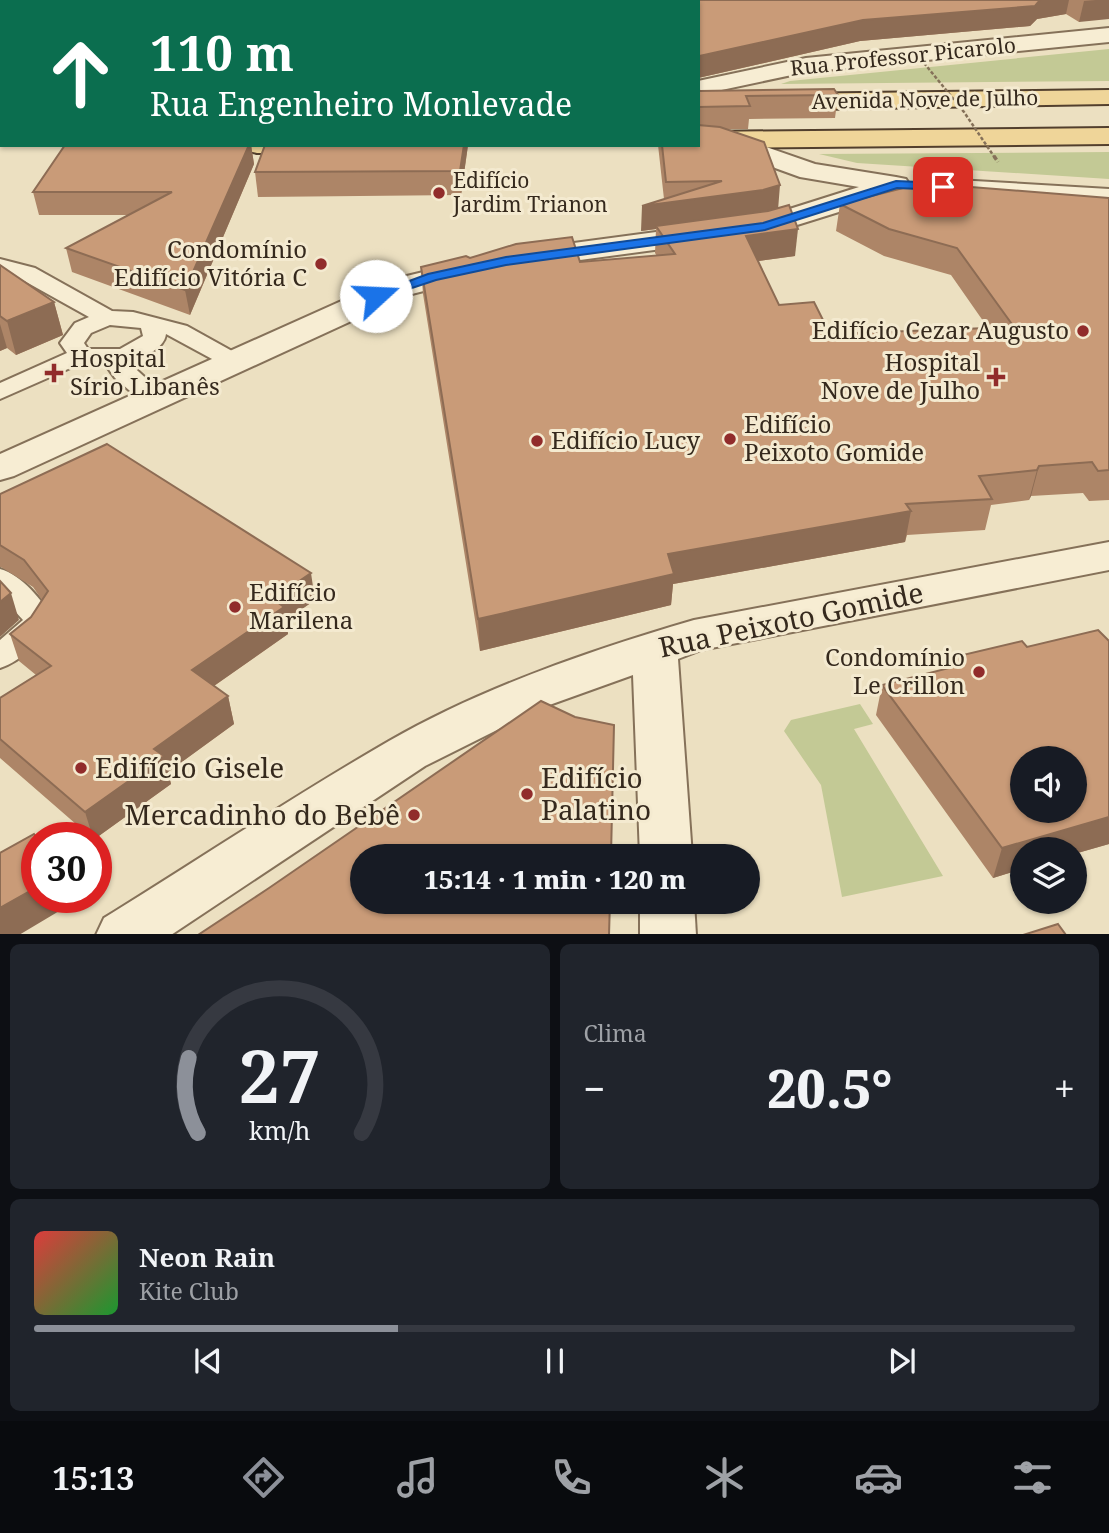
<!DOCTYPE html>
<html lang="pt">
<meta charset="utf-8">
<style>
body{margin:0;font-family:"Noto Serif",serif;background:#20242c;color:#f1f3f6;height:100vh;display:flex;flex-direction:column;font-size:26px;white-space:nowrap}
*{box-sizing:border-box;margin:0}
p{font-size:23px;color:#9ea1a6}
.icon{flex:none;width:38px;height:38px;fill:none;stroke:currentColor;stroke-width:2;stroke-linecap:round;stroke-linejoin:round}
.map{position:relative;height:934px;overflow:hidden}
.panel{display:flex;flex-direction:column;gap:10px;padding:10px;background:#0d0f14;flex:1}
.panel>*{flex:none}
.hud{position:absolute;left:0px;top:0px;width:700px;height:147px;box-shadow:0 2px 5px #0004;background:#0b6e4f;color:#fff;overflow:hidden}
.controls{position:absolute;left:1010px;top:746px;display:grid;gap:14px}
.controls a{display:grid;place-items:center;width:77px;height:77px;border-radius:50%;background:#171b24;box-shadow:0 2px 5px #0004;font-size:35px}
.speed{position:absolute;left:21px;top:822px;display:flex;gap:14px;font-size:35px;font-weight:700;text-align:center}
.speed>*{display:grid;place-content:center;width:91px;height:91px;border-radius:50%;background:#171b24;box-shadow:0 2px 5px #0004;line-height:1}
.speed .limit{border:10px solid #d22;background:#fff;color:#111}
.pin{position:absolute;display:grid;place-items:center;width:60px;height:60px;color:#fff;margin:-30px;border-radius:14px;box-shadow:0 4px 10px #0006}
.me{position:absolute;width:77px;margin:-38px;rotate:70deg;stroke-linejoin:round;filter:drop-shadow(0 0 5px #0008)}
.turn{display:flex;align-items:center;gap:24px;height:147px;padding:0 35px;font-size:32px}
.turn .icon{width:91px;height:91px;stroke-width:2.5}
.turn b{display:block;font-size:49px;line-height:60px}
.big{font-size:52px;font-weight:800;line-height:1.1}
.panel .widget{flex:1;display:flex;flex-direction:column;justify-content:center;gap:10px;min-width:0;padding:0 24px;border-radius:10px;background:#20242c}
.panel .dial{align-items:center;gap:0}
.dial svg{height:182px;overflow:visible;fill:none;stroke:#363941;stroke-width:7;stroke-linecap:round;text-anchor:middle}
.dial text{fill:#f1f3f6;stroke:none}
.song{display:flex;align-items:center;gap:21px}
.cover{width:84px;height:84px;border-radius:10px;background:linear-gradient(135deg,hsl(0 70% 55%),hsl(130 70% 35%))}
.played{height:7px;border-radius:4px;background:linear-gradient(90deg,#8c9099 35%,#363941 35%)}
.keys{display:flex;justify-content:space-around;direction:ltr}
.heat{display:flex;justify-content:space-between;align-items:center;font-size:38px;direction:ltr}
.panel .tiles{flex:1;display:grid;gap:10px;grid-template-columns:1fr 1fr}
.widget:last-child{grid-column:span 2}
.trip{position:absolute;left:350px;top:844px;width:410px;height:70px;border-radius:35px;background:#171b24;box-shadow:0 2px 5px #0004;font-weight:800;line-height:70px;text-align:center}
.tabs{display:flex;height:112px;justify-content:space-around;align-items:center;background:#090b0e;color:#9ea1a6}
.tabs .icon{width:49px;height:49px}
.tabs .on{color:#8c9099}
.tabs b{font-size:32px;color:#f1f3f6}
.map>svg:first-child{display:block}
</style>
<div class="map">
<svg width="1109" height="935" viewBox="0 0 1109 935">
<rect width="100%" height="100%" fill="#ece0c1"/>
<g fill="#c3c995">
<polygon points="1109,49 1109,81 781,84 790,81"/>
<polygon points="1109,152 1109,179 857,163 819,154"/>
<polygon points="860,704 873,724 854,729 943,876 842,897 821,785 784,731 791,720"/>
</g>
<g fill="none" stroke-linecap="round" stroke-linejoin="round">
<defs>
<g id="service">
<path d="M0 259 35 268 112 311 133 312 187 326 241 356 245 361 241 366H225L166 334C164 350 141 358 127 361L162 393 165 398 162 403H144L115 378 105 364 84 362 0 399V383L67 353 60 343 75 323 89 317 19 278 0 272ZM110 325 141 328 143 336 120 349H88L84 343 91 333Z"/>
<path d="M0 569C22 575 42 600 54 620 42 640 22 661 0 668V640L23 620 0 595Z"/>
</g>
<g id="minor">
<polygon points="1109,28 1109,42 806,72 698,95 698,81 806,58"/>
<polygon points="723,132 815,164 896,177 906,179 910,185 906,191 765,235 506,270 408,295 14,476 0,480 0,454 386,281 506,252 761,218 859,187 800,177 714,146 710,140 714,134"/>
<polygon points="957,180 1109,189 1109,207 947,194 943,188 947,182"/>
<path d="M1109 542V570L701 650 678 659 692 856H640L633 675 541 708 425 766 171 935H96L104 918C199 859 292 797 389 741 483 687 592 650 694 620Z"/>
<polygon points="640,901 694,901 696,935 640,935"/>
</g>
<rect id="secondary" x="0" y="79" width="2" height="14"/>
<g id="primary">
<polygon points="1109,90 1109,104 698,111 698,95"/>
<rect x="0" y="99" width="2" height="16"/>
<polygon points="1109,128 1109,144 698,148 688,145 698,145 698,132"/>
<rect x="0" y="129" width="2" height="16"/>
<polygon points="244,145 373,145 369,151 360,153 257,153 248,151"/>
</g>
</defs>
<use href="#service" stroke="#857159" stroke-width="4"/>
<use href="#minor" stroke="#857159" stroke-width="4"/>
<use href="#secondary" stroke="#66523c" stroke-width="4"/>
<use href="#primary" stroke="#523f2d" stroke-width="4"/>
<use href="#service" fill="#f7edd3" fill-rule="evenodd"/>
<use href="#minor" fill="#f7edd3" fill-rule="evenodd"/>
<use href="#secondary" fill="#f7edd3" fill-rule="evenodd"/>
<use href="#primary" fill="#efd599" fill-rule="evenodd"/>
<polyline stroke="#857159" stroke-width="2.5" stroke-dasharray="3.5 2" stroke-linecap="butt" points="924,63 964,112 995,158"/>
<polyline stroke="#857159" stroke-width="3.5" stroke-dasharray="4.5 2.5" stroke-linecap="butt" points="994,156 998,162"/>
</g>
<g fill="#ad8567">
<polygon points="0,0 1109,0 1079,22 1066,14 1037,19 1030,26 860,41 698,78 698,2 2,2 2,56 0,56"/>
<polygon points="698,90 700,91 838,95 835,118 749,119 748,129 728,129 778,208 795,256 758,261 779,305 830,334 988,328 951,275 884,256 836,231 840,204 1109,198 1109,500 1089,501 1083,493 1031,496 1029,500 991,505 985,530 907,535 905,542 673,584 671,605 480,651 423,294 421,267 470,258 580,262 657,256 655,253 656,229 641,231 664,199 658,145 698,145"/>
<polygon points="65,145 251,145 254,164 190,315 72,272 66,248 128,215 39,215 33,192"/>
<polygon points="468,145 461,195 258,197 255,172"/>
<polygon points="0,265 54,302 63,335 16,355 7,348 0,351"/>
<polygon points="0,494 315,600 286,620 288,634 214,686 228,696 234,724 168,772 171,784 96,838 92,838 0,758 0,698 36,675 19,661 10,634 31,617 42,600 33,587 1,567 0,567"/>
<polygon points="1109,641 1109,844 1074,854 1074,849 1022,849 1022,869 993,878 876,715 882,685 948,669 950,658 1027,647"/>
</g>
<g fill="#8d6c54">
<polygon points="1040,0 1069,0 1066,14 1037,19 1030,26 860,41 698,78 699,56 863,20"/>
<polygon points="1096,0 1109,0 1109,19 1079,22 1084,1"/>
<polygon points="249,145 251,145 254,164 190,315 185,290"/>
<polygon points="464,145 468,145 461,195 460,171"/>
<polygon points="780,185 778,210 656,226 656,229 641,231 642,206"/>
<polygon points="798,229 795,256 744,263 746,236"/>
<polygon points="54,302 63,335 16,355 7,321"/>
<polygon points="0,324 7,348 0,351"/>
<polygon points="1039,466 1031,496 1029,500 1037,470"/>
<polygon points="911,511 905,542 673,584 671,605 480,651 478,619 668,554"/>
<polygon points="311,573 315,600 286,620 288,634 198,697 192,670 273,599"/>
<polygon points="11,593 19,620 0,637 0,602"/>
<polygon points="228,696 234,724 168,772 171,784 96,838 93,838 85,812 154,749"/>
<polygon points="1109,817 1109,844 1074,854 1074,849 1022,849 1022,869 993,878 1002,848"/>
<polygon points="37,887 37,898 75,898 76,901 19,935 0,935 0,908"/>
</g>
<g fill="#c99b78" stroke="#8d6c54" stroke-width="2" fill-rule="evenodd">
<polygon points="0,0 1040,0 1035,6 863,20 699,56 698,66 698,2 2,2 2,36 0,35"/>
<polygon points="834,89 838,95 746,96 750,106 698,107 698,90 700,91"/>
<polygon points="698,125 720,127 764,142 780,185 763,190 642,206 722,181 666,182 662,145 698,145"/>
<polygon points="65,145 249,145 185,290 66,248 172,192 33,192"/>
<polygon points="265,145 464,145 460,171 255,172"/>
<polygon points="933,184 1109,198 1109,470 1098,471 1092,462 1039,466 1037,470 979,476 992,499 906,504 911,511 668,554 674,574 478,619 421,267 466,256 470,258 516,244 572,237 580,262 675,254 656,226 768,211 789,205 798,229 746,236 779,305 814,302 830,334 1014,327 957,248 889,229 840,204 915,185"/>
<polygon points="0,265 54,302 7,321 0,316"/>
<polygon points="107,444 311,573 273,599 284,607 192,670 228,696 154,749 164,756 85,812 0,739 0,698 51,666 10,634 31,617 48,591 24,560 0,545 0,494"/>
<polygon points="0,581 11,593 0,602"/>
<path d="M1098 630 1109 641V817L1002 848 882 685 957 666 950 658 1022 641 1027 647ZM1022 758H1074V810H1022Z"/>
<polygon points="541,701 575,717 614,725 611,856 362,856 362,901 610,901 609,935 198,935 269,888"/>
<polygon points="34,834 37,838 37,887 0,908 0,853"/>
<polygon points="1058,924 1066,935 1023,935"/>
</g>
<polygon fill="#1a73e8" stroke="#114b97" stroke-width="2" points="896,181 943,183 949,187 943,190 897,188 765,230 506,265 436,280 376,300 369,296 428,274 506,257 763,223"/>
<g fill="#912c2b" stroke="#f4ead0" stroke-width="2.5">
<circle cx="439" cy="193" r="7"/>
<circle cx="321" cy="264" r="7"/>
<circle cx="1083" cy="331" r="7"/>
<path d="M50.5 362.5h7v7h7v7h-7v7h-7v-7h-7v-7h7z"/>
<path d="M992.5 366.5h7v7h7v7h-7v7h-7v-7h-7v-7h7z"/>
<circle cx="730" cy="439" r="7"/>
<circle cx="537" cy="441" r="7"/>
<circle cx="235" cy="607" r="7"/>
<circle cx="979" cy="672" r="7"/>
<circle cx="81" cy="768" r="7"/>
<circle cx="527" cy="794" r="7"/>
<circle cx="414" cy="815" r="7"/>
</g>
<g text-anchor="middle" stroke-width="6" stroke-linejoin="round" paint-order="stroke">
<g font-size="21" fill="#35291d" stroke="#f4ead0">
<text transform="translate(903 57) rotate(-6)" y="7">Rua Professor Picarolo</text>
<text transform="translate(925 100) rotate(-1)" y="7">Avenida Nove de Julho</text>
</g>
<g font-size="21" fill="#35291d" stroke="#f4ead0" text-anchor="start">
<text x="453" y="188">Edifício<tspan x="453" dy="24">Jardim Trianon</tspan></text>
</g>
<g font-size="24" fill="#35291d" stroke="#f4ead0" text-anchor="end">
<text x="307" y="258">Condomínio<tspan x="307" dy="28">Edifício Vitória C</tspan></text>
<text x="1069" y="339">Edifício Cezar Augusto</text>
<text x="70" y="367" text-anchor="start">Hospital<tspan x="70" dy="28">Sírio Libanês</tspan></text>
<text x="980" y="371">Hospital<tspan x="980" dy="28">Nove de Julho</tspan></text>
<text x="744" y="433" text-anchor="start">Edifício<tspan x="744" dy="28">Peixoto Gomide</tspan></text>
<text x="551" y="449" text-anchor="start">Edifício Lucy</text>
<text x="249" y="601" text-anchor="start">Edifício<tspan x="249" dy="28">Marilena</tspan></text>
<text x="965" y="666">Condomínio<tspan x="965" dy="28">Le Crillon</tspan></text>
</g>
<g font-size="28" fill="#35291d" stroke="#f4ead0">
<text transform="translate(791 620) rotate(-12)" y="10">Rua Peixoto Gomide</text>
</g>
<g font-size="28" fill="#35291d" stroke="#f4ead0" text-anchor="start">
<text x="95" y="778">Edifício Gisele</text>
<text x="541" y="788">Edifício<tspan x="541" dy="32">Palatino</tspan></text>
<text x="400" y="825" text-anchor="end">Mercadinho do Bebê</text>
</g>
</g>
</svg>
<div class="controls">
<a><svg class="icon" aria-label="sound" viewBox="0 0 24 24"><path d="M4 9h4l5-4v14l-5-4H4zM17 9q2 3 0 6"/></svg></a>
<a><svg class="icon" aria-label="layers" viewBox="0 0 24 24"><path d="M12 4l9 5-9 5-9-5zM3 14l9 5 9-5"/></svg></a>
</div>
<div class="speed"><div class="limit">30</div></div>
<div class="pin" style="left:943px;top:187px;background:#d93025"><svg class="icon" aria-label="arrive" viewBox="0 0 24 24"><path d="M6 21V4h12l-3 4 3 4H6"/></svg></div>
<svg class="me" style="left:376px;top:296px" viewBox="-20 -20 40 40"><circle r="19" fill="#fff"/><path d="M0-13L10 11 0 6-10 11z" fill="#1a73e8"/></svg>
<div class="trip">15:14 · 1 min · 120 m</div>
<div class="hud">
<div class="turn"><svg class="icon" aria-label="ahead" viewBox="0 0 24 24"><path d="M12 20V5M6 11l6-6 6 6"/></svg><div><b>110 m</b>Rua Engenheiro Monlevade</div></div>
</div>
</div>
<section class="panel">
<div class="tiles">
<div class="widget dial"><svg viewBox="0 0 100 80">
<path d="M14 69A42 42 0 1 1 86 69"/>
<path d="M14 69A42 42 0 0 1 10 36" stroke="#8c9099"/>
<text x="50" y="56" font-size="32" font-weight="700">27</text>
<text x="50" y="72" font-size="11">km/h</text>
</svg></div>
<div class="widget"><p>Clima</p>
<div class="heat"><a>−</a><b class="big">20.5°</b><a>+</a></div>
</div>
<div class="widget">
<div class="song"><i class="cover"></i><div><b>Neon Rain</b><p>Kite Club</p></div></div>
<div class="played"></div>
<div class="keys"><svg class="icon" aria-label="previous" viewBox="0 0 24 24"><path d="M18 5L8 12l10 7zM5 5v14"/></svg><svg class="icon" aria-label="pause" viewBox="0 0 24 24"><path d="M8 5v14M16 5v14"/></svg><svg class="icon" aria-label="next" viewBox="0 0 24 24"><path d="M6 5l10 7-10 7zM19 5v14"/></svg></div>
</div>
</div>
</section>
<nav class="tabs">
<b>15:13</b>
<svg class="icon on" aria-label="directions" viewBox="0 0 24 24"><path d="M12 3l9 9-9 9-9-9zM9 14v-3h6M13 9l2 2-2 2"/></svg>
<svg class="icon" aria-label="music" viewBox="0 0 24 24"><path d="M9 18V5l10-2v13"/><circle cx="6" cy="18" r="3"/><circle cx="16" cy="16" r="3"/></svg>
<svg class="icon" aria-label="phone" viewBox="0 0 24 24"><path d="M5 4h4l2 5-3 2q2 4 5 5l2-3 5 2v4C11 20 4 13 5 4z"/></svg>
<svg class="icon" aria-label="climate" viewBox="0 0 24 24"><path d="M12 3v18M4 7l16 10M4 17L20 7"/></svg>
<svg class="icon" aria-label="car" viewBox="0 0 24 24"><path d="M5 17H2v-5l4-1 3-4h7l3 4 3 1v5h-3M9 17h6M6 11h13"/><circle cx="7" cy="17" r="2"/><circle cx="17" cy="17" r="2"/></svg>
<svg class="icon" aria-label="filters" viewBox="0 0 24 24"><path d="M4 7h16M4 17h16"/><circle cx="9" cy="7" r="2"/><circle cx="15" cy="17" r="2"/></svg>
</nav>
